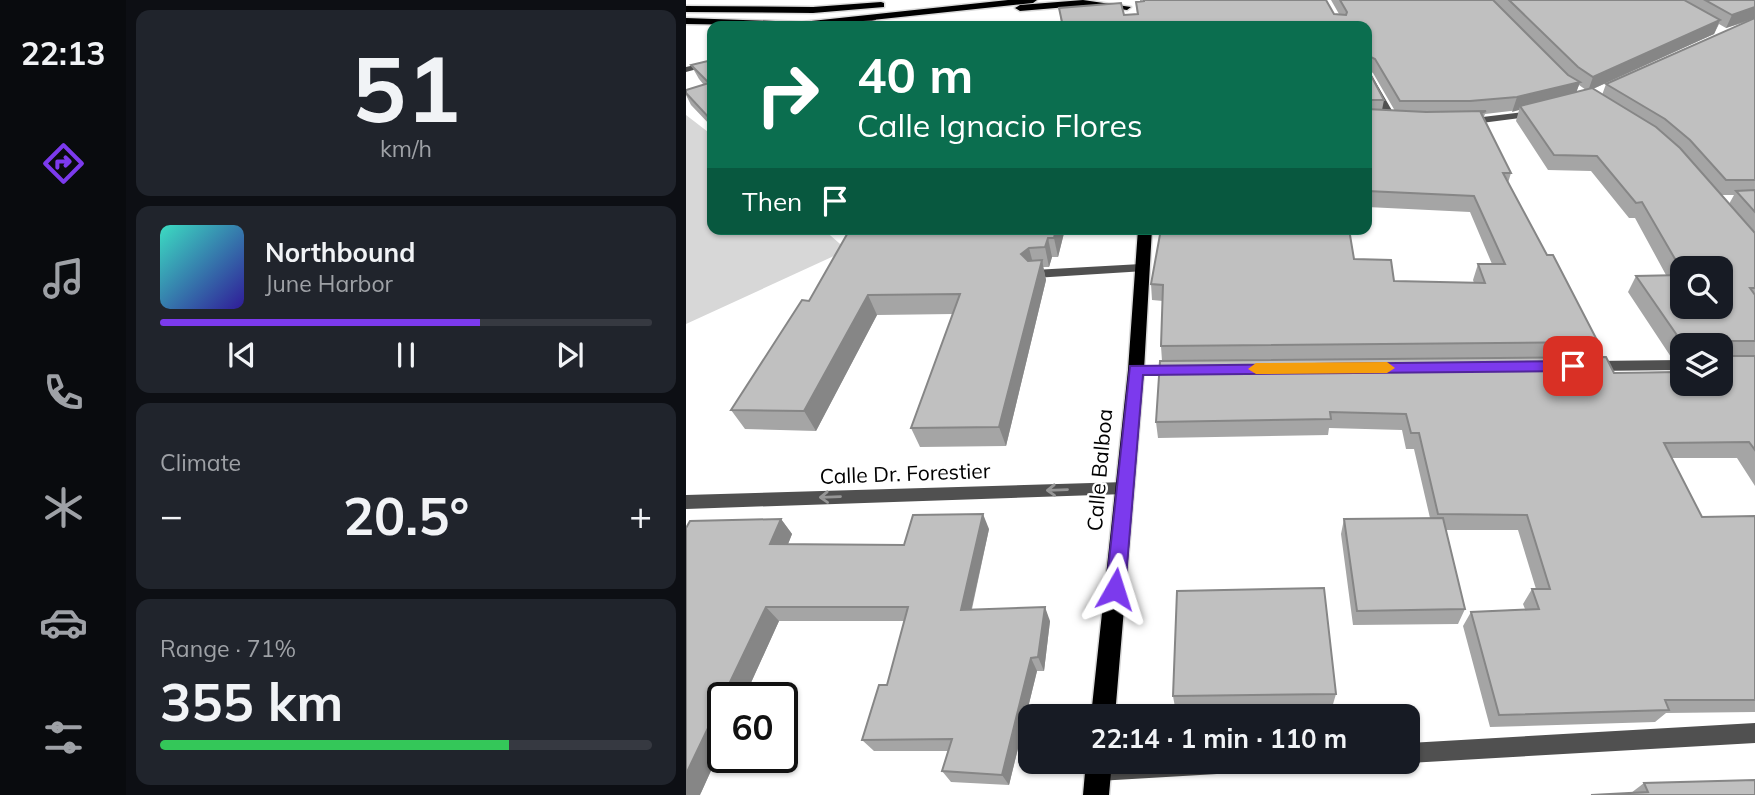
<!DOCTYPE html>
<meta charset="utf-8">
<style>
body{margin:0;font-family:Mulish,sans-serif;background:#20242c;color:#f1f3f6;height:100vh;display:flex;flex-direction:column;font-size:26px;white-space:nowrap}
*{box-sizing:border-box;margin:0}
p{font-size:23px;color:#9ea1a6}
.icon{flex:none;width:38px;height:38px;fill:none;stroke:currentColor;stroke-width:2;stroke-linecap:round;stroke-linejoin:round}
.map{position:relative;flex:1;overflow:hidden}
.panel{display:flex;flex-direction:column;gap:10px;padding:10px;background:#0d0f14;width:560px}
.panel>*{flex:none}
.banner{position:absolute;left:21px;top:21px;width:665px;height:214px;border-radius:14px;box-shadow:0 2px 5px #0004;background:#0b6e4f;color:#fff;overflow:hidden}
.buttons{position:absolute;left:984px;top:256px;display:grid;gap:14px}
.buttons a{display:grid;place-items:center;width:63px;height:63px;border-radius:14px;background:#171b24;box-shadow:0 2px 5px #0004;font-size:35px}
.speed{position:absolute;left:21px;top:682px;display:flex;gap:14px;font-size:35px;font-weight:700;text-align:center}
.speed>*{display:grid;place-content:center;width:91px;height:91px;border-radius:50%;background:#171b24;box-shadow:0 2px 5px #0004;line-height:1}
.speed .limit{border:4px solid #111;border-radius:10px;background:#fff;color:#111}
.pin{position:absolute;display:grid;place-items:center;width:60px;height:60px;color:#fff;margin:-30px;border-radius:14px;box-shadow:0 4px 10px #0006}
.me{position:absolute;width:77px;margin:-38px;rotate:6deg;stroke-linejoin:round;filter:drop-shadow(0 0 5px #0008)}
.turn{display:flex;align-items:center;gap:24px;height:147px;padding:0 35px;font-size:32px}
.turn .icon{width:91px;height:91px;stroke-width:2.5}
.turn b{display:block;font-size:49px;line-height:60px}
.then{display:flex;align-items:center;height:66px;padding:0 35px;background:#0003;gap:14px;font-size:26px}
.big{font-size:52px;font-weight:700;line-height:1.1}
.panel .card{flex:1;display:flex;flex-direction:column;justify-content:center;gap:10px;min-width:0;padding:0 24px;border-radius:14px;background:#20242c}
.panel .dial{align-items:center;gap:0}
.dial b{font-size:91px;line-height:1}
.song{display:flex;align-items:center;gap:21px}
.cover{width:84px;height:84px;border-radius:10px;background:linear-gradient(135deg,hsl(170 70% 55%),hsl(250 70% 35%))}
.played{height:7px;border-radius:4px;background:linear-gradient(90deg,#7c3aed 65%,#363941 65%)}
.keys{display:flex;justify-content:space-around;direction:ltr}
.heat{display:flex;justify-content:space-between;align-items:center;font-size:38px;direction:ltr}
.charge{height:10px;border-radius:5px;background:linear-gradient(90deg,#34c759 71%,#363941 0)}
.trip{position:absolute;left:332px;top:704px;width:402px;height:70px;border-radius:14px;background:#171b24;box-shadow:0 2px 5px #0004;font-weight:700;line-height:70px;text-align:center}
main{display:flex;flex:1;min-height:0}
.tab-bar{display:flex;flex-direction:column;width:126px;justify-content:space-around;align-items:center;background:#090b0e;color:#9ea1a6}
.tab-bar .icon{width:49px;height:49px}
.tab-bar .selected{color:#7c3aed}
.tab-bar b{font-size:32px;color:#f1f3f6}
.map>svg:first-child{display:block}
</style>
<main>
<nav class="tab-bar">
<b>22:13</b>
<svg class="icon selected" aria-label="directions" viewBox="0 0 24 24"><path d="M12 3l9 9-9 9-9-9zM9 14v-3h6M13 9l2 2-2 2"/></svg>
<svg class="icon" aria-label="music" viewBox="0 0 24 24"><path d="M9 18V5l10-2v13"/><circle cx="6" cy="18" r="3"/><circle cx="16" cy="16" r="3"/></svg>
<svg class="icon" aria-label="phone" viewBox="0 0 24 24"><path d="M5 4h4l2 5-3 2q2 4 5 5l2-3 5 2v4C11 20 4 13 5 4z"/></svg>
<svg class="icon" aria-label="climate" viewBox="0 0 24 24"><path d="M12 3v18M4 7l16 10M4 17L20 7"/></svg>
<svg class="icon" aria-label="car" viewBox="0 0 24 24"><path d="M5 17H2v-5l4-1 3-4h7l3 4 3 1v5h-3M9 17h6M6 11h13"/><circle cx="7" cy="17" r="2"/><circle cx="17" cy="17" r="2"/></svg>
<svg class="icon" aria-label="filters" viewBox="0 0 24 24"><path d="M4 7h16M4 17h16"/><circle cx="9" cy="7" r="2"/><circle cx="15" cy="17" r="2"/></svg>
</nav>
<section class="panel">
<div class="card dial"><b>51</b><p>km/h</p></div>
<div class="card">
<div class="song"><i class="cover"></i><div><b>Northbound</b><p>June Harbor</p></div></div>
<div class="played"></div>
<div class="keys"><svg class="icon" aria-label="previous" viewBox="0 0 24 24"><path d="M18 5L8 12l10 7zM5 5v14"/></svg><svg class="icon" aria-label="pause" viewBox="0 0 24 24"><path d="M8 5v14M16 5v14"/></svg><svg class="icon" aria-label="next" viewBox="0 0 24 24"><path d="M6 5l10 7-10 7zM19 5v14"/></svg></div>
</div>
<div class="card"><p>Climate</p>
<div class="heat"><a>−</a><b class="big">20.5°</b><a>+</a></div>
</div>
<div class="card"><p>Range · 71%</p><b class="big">355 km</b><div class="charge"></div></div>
</section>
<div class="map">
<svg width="1069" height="795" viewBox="0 0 1069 795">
<rect width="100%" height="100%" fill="#fff"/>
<polygon fill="#d7d7d7" points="0,115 26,135 26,229 137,229 161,250 0,324"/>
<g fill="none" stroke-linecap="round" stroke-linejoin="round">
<defs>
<g id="primary">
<polygon points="322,0 351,0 347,3 130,26 0,24 0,18 116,22"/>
<polygon points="397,0 445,7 441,10 405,5 334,11 329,8 334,5"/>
<polygon points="195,2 198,3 198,7 127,13 0,12 0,6 127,7"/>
<polygon points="452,229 466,229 458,370 429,716 405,716 442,370"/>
<polygon points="400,761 426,761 423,795 397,795"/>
</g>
</defs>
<use href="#primary" stroke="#dbdbdb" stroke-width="3"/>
<g fill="#505050" fill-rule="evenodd">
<polygon points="187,16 190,16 190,20 166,26 154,26"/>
<polygon points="26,61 26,65 0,72 0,67"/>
<polygon points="681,71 685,74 712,121 710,123 702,121 681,81"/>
<polygon points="847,111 850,112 850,116 780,125 775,122 780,119"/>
<polygon points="455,264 461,268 459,271 348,278 342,274 348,270"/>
<polygon points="996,360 996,370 906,371 899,366 906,361"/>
<path d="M450 365H490L497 370C489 378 451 378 443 370Z"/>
<polygon points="439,482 445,484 447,488 445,492 439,494 0,509 0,495"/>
<polygon points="1069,723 1069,743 723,763 719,761 723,761 723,743"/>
<polygon points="411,761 592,761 589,768 582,771 412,781 405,778 402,771 405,764"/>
</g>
<use href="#primary" fill="#000" fill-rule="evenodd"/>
</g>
<g fill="#a5a5a5" fill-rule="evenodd">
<path d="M454 0H640L648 14H653L645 0H1069V486L1051 458H986L1016 517 1069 516V712L980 713 969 722 804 727 777 626 785 612 839 609 837 604 846 589H850L832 530H760L779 609 772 624 667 625 655 534 658 519 744 518 728 449H720L716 430 643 428 642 435 472 438 470 422 476 361 475 346 477 301 466 300 465 284 668 259 708 281 788 283 787 280 792 264H806L784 212 681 207V26L375 22 373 8 438 15 451 14 450 2H454ZM1063 21 920 84 916 95 907 89 1028 34 1033 24 1040 28ZM682 70 687 73 709 111 696 110 698 100ZM893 85 900 90 890 92ZM833 110 830 121 862 170 905 171 943 218H949L980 275 950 276 942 292 985 357 996 358V345H1034V383H996V371L928 373 905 357 912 342 861 255 822 183 825 173 797 119 799 114ZM1036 195H1048L1043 204ZM996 268 1034 306H996Z"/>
<polygon points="26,60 26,127 5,105 0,95 0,90 18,85 13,79 5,65"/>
<polygon points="164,229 379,229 372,257 366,257 363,267 357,267 360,280 320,446 234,447 225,428 267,314 191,315 130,431 59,429 45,410 123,301"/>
<polygon points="95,519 106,534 102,544 218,545 303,529 286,609 364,621 358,671 351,671 323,785 265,782 256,771 262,751 188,751 176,740 201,685 218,621 93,621 14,795"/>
<polygon points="650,694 645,711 490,713 487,696"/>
<polygon points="958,783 1069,795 945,793"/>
</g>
<g fill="#868686">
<polygon points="1069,7 1069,18 1040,28 1046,15"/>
<polygon points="1034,20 1028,34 902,91 907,77"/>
<polygon points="894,82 889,96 834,106 833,110 826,112 831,97"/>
<polygon points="370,229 379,229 372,257 368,238"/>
<polygon points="362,238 366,257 363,267 359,247"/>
<polygon points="343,248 348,267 335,254"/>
<polygon points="356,260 360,280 320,446 313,427"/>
<polygon points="182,295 191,315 130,431 118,411"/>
<polygon points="297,514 303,529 282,624 275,610"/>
<polygon points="95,519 106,534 96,559 84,544"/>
<polygon points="80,607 93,621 58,698 37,698 37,744 14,795 0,795 0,774"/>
<polygon points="359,607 364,621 358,671 352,657"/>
<polygon points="345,658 351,671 323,785 316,775"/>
</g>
<g fill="#c0c0c0" stroke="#868686" stroke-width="2">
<polygon points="458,0 640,0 648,14 660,15 661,12 654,0 807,0 882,75 894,82 831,97 784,101 714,101 689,59 681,55 681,66 681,26 359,26 358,24 376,22 373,8 435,3 438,15 452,14 450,2 458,1"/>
<polygon points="823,0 998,0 1034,20 907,77 892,67"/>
<polygon points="1019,0 1069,0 1069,7 1046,15"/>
<polygon points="1069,18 1069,180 1040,180 1004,140 979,119 920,84"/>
<polygon points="26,60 26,121 0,93 0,90 23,83 5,65"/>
<polygon points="681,68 698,100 681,100 681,109 740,112 800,111 795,113 825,173 817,173 861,255 867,255 912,342 475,346 477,285 465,284 475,229 663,229 668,259 705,260 708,281 799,283 792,264 819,264 788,196 681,191"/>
<polygon points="906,88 970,127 994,148 1069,233 1069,288 1064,288 1069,295 1069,341 1045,341 1042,344 1043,356 1069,356 1069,450 1063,442 978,443 1016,517 1069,516 1069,700 979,700 983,710 813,715 785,612 853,609 846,589 864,589 841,515 752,514 733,433 725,433 720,414 644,412 645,419 470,422 474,361 920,357 928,373 996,372 996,383 1034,383 1034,345 1008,345 1008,342 995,341 950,276 996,275 996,306 1034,306 1034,268 996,268 996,271 956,202 950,203 911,156 868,155 834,106"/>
<polygon points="1069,190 1069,212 1050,191"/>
<polygon points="164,229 370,229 368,238 362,238 359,247 343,248 335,254 342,261 356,260 313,427 225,428 274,294 182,295 118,411 45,410 116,300 123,301"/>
<polygon points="297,514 275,610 359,607 352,657 345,658 316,775 256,771 266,739 176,740 193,685 201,685 222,607 80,607 0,774 0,528 4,521 95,519 84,544 218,545 227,515"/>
<polygon points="757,518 779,609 671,611 658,519"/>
<polygon points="638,588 650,694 487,696 491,591"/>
<polygon points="1069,780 1069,795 905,795 962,792 958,783"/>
</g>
<defs><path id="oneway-shaft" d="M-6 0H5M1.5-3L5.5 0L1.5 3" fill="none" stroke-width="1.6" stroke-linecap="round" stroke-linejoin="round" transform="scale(1.75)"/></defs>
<g stroke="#969696">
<use href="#oneway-shaft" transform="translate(371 490) rotate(178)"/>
<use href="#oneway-shaft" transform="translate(144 497) rotate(178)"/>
</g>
<polygon fill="#7c3aed" stroke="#51269a" stroke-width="2" points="887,361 894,366 887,371 457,375 439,589 436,595 429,598 422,595 420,589 444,366"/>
<polygon fill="#f59e0b" points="701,362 709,368 701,373 570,374 562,369 570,363"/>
<g text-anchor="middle" stroke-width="5" stroke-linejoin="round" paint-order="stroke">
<g font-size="21" fill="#000" stroke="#fff">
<text transform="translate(414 470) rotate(-85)" y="7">Calle Balboa</text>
<text transform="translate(219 474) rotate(-2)" y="7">Calle Dr. Forestier</text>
</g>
</g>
</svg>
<div class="buttons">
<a><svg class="icon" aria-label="search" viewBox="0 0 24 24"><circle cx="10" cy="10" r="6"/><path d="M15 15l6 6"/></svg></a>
<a><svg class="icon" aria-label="layers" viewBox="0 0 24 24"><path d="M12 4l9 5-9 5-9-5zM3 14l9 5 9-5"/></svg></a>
</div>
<div class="speed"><div class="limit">60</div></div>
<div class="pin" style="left:887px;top:366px;background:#d93025"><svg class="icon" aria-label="arrive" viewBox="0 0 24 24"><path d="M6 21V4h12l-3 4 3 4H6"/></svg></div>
<svg class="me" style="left:429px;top:589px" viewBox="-20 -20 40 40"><path d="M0-17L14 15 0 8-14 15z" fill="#7c3aed" stroke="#fff" stroke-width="4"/></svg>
<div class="trip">22:14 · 1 min · 110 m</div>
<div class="banner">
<div class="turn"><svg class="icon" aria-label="right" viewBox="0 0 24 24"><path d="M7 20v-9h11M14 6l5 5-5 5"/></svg><div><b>40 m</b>Calle Ignacio Flores</div></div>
<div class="then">Then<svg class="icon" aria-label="arrive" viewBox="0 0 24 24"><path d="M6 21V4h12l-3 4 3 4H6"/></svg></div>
</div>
</div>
</main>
